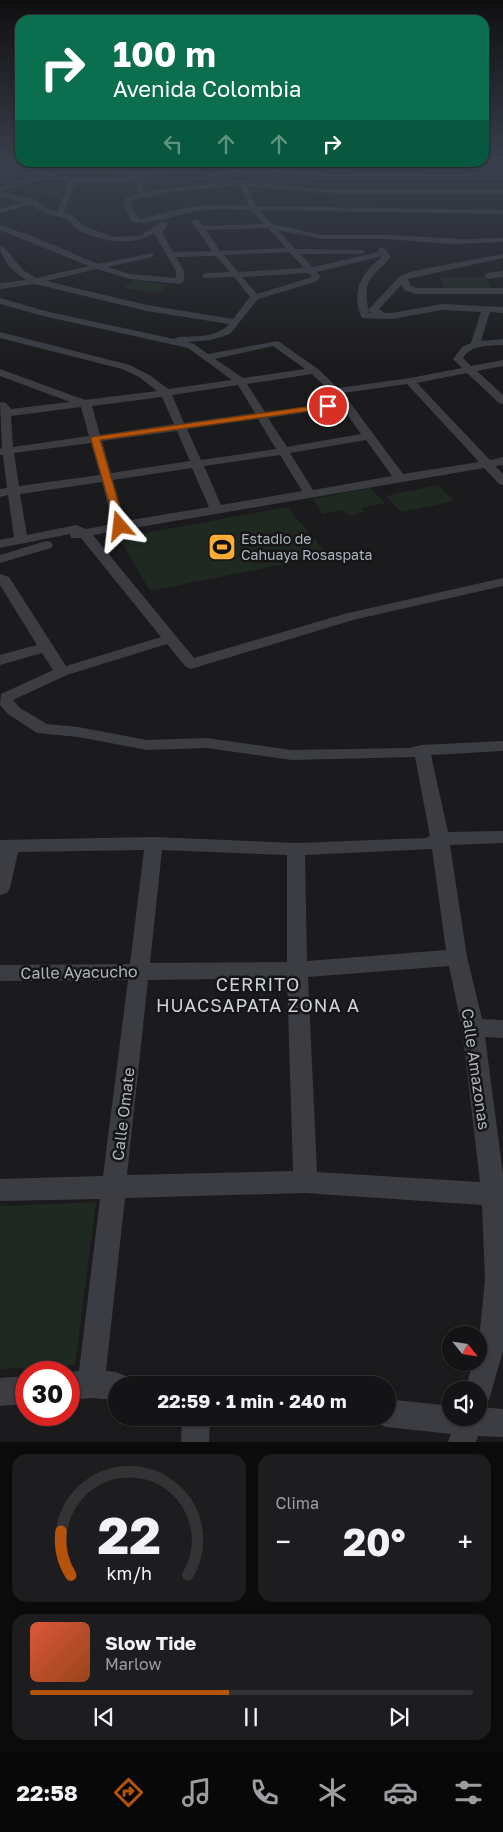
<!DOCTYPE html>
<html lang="es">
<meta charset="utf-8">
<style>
body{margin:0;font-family:"Golos Text",sans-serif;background:#1d1d1f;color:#f1f3f6;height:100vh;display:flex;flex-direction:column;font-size:19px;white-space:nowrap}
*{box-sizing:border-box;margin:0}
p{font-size:16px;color:#9d9ea1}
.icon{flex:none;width:28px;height:28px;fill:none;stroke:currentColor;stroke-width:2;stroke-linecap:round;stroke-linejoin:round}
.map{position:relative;height:1442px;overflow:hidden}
.side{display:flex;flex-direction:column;gap:12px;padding:12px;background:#0b0b0c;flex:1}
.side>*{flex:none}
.banner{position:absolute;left:15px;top:15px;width:474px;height:152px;border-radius:15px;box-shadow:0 1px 4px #0004,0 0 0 1px #333335;background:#0b6e4f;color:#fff;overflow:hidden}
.needle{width:32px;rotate:120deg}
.tools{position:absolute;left:442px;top:1326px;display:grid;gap:10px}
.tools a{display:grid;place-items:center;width:45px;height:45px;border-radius:50%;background:#141416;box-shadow:0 1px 4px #0004,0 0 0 1px #333335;font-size:25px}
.speed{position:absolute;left:15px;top:1361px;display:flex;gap:10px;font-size:25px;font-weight:700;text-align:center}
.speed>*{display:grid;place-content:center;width:65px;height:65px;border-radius:50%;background:#141416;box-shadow:0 1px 4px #0004,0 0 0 1px #333335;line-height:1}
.speed .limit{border:8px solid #d22;background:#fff;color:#111}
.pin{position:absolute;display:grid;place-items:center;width:42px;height:42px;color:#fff;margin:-21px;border:2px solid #fff;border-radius:50%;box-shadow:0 1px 5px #0007}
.me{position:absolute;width:55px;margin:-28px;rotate:343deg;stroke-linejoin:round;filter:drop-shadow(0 0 4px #0008)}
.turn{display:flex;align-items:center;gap:18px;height:105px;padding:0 15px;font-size:22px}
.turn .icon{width:65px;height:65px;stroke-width:2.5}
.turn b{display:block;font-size:35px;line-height:42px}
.lanes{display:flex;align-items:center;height:48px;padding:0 15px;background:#0003;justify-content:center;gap:25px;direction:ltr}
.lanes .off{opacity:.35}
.big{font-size:38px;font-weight:700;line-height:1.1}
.side .card{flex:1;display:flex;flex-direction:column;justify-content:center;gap:8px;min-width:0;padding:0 18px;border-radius:15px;background:#1d1d1f}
.side .dial{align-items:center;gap:0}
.dial svg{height:130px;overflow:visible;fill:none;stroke:#333335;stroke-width:7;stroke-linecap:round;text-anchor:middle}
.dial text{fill:#f1f3f6;stroke:none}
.song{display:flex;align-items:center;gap:15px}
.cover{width:60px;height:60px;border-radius:8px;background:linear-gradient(135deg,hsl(10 70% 55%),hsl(20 70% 35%))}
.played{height:5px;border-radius:2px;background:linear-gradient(90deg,#b45309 45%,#333335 45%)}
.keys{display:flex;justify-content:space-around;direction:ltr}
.heat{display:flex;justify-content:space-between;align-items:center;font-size:28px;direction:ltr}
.side .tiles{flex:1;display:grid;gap:12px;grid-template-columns:1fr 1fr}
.card:last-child{grid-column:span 2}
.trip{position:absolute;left:108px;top:1376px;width:288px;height:50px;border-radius:25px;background:#141416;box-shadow:0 1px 4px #0004,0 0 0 1px #333335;font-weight:700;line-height:50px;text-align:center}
.dock{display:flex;height:80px;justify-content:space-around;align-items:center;background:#080809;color:#9d9ea1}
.dock .icon{width:35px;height:35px}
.dock .current{color:#b45309}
.dock b{font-size:22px;color:#f1f3f6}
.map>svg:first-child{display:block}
</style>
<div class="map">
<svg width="503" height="1442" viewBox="0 0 503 1442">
<rect width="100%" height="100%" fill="#1b1b1d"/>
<g fill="#202921">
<polygon points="34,181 64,190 61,199 15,186"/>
<polygon points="440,277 485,277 491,288 445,289"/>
<polygon points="135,280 169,285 157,293 124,288"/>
<polygon points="438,485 454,501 401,512 386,496"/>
<polygon points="370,488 385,503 361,508 364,512 350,516 343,510 323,514 313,499"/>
<polygon points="287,507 328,555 150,591 119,538"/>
<polygon points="96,1202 75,1365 0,1369 0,1206"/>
</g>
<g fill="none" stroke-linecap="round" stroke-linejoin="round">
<g fill="#3b3d43" fill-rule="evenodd">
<path d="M51 162H64L39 170 70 179H127V174L89 162H101L126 170 144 172 185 162H206L147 175 142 185 144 193 163 189 242 181 322 189 503 190V194L322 193 247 186 256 206 503 210V214L259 210 272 224 322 235H388L462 239 503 238V242L450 244 388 239H322L278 230 295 249 362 250 366 252 362 254H300L313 267 379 252 378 248H384L390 255V258C370 280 362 279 369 313H372L368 310 370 308 400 276 413 271 503 254V258L408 279 411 286 417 288H503V294H416L404 290 401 285 379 309 385 313H392L442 304 503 307V313L490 312 481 341 503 339V345C489 346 471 344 463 358L471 366 503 360V366L477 371 503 395V404L499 403 467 373 417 383 490 460 503 457V465L495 466 503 474V485L499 484 484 468 93 535 194 658 344 614 503 578V586L353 620 191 669 186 667 167 644 67 675 13 700 20 708 47 724 78 727 147 740 207 738 292 750 409 748 422 745 503 741V751L431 755 448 832 503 831V843L450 845 467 957 482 1019 503 1020V1038L485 1037 503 1174V1351L489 1400 479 1404V1390H465L473 1362H479V1340L485 1280 482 1205 305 1193 125 1198 106 1371 116 1372 126 1376 129 1385H116V1400L91 1398 69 1400 68 1372 79 1371 100 1199 0 1201V1179L103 1176 128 980 0 981V965L130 964 144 850 18 852 10 888 7 893 0 895V840L154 837 296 843 426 838 430 836 415 757 292 760 207 748 147 750 78 737 37 733 8 714 0 705 1 694 53 670 42 653 0 665V655L37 645 0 585V574L9 577 66 666 161 637 81 538H71L70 534 0 548V540L14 537 8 495 0 497V489L7 488 3 455H0V449L2 448 0 402 6 403 11 409 70 402 0 376V369L85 400 157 391 139 377 122 369 0 338V332L130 365 151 376 168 389 232 380 188 348 43 316 0 304V298L45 311 174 339 178 337C195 336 217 338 229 324L147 311 35 284 0 289V283L26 280C14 272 0 259 0 246H3L23 270 36 278 89 266 0 230V225L32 236 98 264 153 253V257L107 267 130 274 176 278V271L154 233C133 247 99 242 77 229 73 226 71 221 66 219 53 214 42 214 31 204L0 213V209L24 202 0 196V192L36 200 45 208 57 212 68 184 67 182 51 177 0 191V187L44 175 8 166V164L31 168ZM139 178 136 185 137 194 126 198 123 204 132 222C149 225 185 212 204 210 219 208 236 210 251 210L264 224 202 226 199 220H193L192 222 212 251 173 252 162 233 168 224 167 222H161L140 236 113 237 82 225 75 217 64 212 75 183H131L133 182 134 179ZM240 185 249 206 207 205 180 209 141 219 138 218 131 204 132 201 142 197H151L164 193ZM268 228 286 248 220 251 206 230ZM289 252 304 268 238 272 224 255ZM216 256 230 272 206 273 203 274V278L234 277 250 297 233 319 147 305 46 281 97 269 130 279 180 284 184 281V271L176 257ZM382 256C378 261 372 265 368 270 356 283 354 302 362 318L392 319 442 310 481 312 471 343 462 347 453 359 462 368 410 378 338 388 318 369 278 341 208 354 194 344 187 342 211 340 230 334 258 299 315 282 321 277 317 272ZM308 273 312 276 309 278 257 294 242 277ZM273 346 305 369 243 378 215 359ZM312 374 332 393 338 402 265 412 247 384ZM407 384 479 462 403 474 343 393ZM238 385 255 413 184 423 172 395ZM162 397 174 424 100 435 92 406ZM81 407 89 436 13 447 11 416ZM342 407 361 434 287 447 268 418ZM258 419 276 449 201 460 187 429ZM177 431 190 461 111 473 102 441ZM366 440 392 476 313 490 290 453ZM91 443 100 475 19 486 14 453ZM280 455 302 491 221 505 204 466ZM192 468 209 507 125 521 113 480ZM102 482 113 524 86 529 76 525 27 535 20 494ZM432 849 446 950 307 961 305 855ZM162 850 287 855V962L150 963ZM449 966 462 1028 480 1182 317 1172 308 977ZM287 978 293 1171 127 1175 148 980Z"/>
<polygon points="498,162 503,162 503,166"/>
<polygon points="246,167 264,167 328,174 503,174 503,178 328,178 266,171 246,171 198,179 195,177"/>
<polygon points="503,271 503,277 488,279 484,276 488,273"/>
<polygon points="46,541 51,542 53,545 51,548 0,563 0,555"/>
<polygon points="26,1376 26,1404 0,1406 0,1378"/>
<polygon points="386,1399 451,1406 451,1418 479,1418 479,1407 503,1409 503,1437 478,1436 476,1442 448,1442 451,1434 386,1427 376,1423 374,1418 386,1418"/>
<polygon points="182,1418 210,1418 209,1442 181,1442"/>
</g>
<path fill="#575a62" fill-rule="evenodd" d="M331 162 389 165 448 162C431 172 348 172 331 162Z"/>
</g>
<linearGradient id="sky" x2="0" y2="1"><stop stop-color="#0f0f10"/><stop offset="0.45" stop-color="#393f4c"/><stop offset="1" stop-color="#393f4c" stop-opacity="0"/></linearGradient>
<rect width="503" height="363" fill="url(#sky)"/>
<polygon fill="#b45309" stroke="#753606" points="328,404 332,406 330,408 100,440 125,526 120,528 116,526 91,439 92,437"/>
<defs>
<symbol id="stadium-square" viewBox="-11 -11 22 22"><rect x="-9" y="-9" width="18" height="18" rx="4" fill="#fbad35" stroke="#161618"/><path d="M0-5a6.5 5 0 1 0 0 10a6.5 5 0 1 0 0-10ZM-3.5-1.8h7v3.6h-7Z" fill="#111"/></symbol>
</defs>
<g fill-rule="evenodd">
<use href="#stadium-square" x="206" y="531" width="32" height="32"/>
</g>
<g text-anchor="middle" stroke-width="5" stroke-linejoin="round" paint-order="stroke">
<g font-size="14" fill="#adb3bd" stroke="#161618" text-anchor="start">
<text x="241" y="544">Estadio de<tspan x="241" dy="16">Cahuaya Rosaspata</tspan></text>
</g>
<g font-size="16" fill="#adb3bd" stroke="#161618">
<text transform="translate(79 972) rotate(-1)" y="6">Calle Ayacucho</text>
<text transform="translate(476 1069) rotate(82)" y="6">Calle Amazonas</text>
<text transform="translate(123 1114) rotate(-83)" y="6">Calle Omate</text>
</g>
<g font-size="18" letter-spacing="1" fill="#ced2d9" stroke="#161618">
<text x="258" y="991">CERRITO<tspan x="258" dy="21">HUACSAPATA ZONA A</tspan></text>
</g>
</g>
</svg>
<div class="tools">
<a><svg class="needle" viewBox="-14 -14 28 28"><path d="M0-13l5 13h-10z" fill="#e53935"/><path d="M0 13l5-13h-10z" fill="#9d9ea1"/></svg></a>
<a><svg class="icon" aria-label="sound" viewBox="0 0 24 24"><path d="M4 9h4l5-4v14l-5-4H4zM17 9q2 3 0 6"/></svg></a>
</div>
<div class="speed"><div class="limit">30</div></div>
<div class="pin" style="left:328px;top:406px;background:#d93025"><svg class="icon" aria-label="arrive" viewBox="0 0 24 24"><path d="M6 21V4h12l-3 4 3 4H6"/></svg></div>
<svg class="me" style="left:120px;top:526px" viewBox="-20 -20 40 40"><path d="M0-17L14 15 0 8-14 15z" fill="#b45309" stroke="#fff" stroke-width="4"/></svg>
<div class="trip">22:59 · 1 min · 240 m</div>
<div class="banner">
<div class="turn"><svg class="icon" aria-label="right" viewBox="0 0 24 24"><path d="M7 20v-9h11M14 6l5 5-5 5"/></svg><div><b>100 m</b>Avenida Colombia</div></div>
<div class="lanes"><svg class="icon off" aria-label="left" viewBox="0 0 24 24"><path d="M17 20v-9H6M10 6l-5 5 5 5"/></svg><svg class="icon off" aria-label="ahead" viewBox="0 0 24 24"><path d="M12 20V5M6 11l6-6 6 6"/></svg><svg class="icon off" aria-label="ahead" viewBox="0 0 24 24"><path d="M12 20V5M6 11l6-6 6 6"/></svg><svg class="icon" aria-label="right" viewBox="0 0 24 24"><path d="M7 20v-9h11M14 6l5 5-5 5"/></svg></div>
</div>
</div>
<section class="side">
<div class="tiles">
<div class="card dial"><svg viewBox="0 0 100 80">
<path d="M14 69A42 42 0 1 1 86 69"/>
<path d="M14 69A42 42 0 0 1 8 42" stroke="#b45309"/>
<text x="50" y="56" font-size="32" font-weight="700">22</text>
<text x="50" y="72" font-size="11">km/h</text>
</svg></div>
<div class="card"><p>Clima</p>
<div class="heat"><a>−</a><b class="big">20°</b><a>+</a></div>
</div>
<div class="card">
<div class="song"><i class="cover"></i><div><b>Slow Tide</b><p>Marlow</p></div></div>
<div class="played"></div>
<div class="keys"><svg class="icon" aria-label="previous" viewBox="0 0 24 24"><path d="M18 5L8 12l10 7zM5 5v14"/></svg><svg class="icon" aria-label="pause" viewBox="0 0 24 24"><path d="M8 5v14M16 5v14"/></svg><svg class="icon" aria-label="next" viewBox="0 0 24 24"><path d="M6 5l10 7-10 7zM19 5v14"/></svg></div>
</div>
</div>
</section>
<nav class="dock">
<b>22:58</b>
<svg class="icon current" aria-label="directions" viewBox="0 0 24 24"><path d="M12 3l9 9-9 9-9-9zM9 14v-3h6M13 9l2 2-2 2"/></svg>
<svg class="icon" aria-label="music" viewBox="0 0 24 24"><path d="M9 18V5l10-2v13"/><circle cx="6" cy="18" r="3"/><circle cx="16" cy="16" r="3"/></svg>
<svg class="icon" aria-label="phone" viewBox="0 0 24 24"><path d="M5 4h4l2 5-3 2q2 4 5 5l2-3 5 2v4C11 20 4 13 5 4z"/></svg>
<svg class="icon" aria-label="climate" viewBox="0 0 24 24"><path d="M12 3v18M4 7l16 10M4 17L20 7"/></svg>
<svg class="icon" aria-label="car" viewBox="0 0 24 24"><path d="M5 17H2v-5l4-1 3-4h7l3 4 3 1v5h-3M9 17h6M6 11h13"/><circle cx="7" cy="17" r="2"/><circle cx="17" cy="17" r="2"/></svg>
<svg class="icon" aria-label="filters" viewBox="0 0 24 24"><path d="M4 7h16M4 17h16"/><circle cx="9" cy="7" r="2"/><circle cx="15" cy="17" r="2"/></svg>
</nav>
